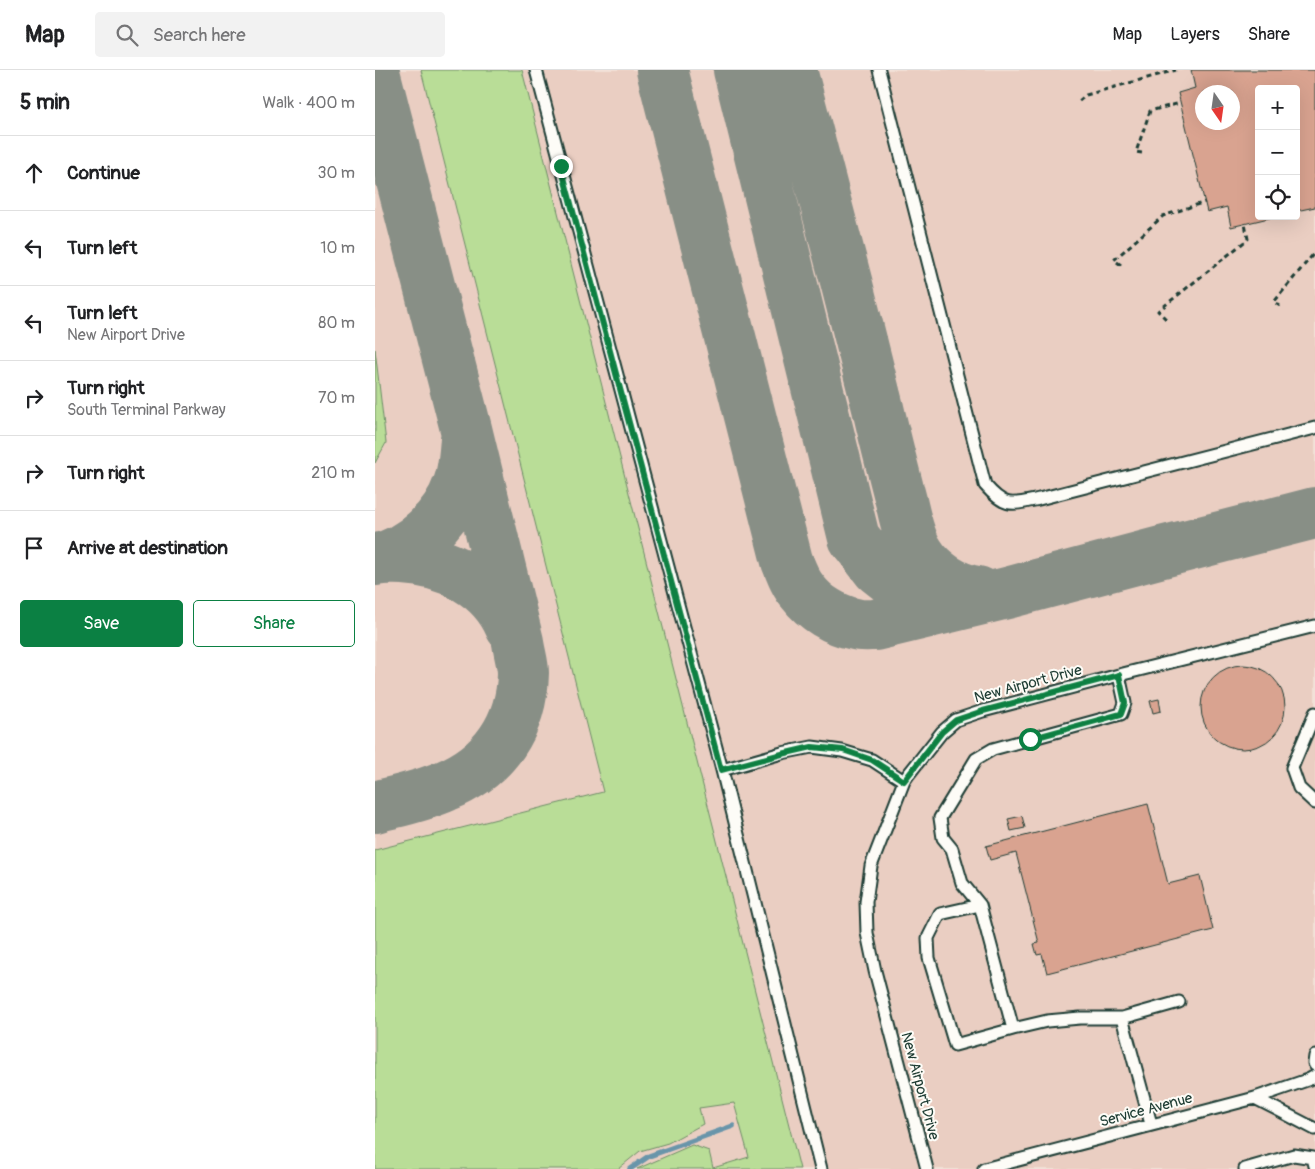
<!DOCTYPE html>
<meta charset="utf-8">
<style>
:root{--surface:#fff;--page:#f2f2f2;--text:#202124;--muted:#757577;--line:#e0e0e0;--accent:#0b8043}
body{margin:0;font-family:Pangolin,sans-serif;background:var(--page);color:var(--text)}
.controls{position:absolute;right:15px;top:15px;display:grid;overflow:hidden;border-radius:5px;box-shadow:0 5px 20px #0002}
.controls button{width:45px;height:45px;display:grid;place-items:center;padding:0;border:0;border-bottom:1px solid var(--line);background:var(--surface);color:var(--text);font:25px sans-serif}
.compass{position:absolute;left:820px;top:15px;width:45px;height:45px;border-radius:50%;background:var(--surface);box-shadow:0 5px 20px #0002;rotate:167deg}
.stop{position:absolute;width:15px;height:15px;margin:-11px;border:4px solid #0b8043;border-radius:50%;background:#fff}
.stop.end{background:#0b8043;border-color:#fff;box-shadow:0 1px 5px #0008}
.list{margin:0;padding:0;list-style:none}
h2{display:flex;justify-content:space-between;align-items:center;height:65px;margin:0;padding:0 20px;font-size:21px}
h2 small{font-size:16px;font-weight:400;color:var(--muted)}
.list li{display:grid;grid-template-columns:32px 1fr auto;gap:15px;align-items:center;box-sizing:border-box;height:75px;padding:0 20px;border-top:1px solid var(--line)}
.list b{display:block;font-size:19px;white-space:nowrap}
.list p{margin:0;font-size:16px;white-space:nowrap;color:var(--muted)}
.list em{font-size:16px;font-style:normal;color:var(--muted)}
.actions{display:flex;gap:10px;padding:15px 20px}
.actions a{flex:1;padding:11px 0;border:1px solid var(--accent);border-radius:5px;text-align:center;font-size:18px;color:var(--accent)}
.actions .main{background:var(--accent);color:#fff}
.icon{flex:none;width:28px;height:28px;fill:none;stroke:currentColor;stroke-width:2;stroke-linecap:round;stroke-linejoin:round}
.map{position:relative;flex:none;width:940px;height:1099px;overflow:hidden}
header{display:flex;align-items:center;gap:30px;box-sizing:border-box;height:70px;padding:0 25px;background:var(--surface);border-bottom:1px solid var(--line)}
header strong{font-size:24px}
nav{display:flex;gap:28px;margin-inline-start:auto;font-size:18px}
.search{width:350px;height:45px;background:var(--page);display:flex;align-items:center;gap:12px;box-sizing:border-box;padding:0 18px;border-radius:5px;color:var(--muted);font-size:19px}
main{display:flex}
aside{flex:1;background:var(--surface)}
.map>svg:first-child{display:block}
</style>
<header>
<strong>Map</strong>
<div class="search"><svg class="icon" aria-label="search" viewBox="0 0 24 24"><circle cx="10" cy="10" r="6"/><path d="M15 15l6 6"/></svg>Search here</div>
<nav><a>Map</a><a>Layers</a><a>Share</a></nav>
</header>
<main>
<aside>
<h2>5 min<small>Walk · 400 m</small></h2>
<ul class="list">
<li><svg class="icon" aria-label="ahead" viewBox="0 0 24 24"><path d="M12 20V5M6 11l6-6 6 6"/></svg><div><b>Continue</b></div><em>30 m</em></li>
<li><svg class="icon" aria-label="left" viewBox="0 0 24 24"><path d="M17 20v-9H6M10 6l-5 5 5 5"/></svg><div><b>Turn left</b></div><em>10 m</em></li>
<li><svg class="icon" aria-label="left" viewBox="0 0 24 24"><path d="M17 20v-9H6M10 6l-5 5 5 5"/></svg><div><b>Turn left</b><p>New Airport Drive</p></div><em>80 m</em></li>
<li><svg class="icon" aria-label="right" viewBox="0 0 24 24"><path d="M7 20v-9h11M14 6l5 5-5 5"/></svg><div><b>Turn right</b><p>South Terminal Parkway</p></div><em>70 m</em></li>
<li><svg class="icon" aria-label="right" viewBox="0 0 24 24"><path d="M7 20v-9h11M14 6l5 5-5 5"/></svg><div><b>Turn right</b></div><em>210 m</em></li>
<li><svg class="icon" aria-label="arrive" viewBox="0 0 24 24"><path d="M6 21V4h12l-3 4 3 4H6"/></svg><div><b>Arrive at destination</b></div></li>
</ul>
<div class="actions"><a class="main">Save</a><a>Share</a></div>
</aside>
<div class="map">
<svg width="940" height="1099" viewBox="0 0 940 1099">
<rect width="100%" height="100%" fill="#f2e1d8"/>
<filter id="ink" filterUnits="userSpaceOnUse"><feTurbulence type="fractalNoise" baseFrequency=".02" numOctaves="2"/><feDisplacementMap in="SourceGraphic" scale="10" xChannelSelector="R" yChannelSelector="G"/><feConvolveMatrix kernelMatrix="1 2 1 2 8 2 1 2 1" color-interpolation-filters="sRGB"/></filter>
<g filter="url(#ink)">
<!-- built -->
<path fill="#eacec2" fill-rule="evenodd" d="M0 0H940V1099H0ZM884 19H921V146H884ZM828 22H858V52H828Z"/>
<!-- green -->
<path fill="#b9dd97" stroke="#6c8d66" d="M46 0H147L425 1099H262L317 1075 334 1081 338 1098 374 1087 359 1033 324 1038 328 1054 293 1073 265 1081 243 1099H0V780L228 722Z
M0 279 11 373 0 393Z"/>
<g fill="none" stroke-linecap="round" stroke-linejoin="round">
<!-- stream -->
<path stroke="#6995aa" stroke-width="5.5" d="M255 1099 274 1086 358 1056"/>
<!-- taxiway -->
<path stroke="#888f86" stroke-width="52" d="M287 0 412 491C416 501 420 513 428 522 440 538 460 550 480 554 487 556 494 555 500 555L632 523 783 483 940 443
M364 0 479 468 503 499 522 514 579 536
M416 0C446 113 475 225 503 338 510 369 518 400 526 431 530 448 534 469 544 484 556 504 581 519 603 522
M0 6 91 359 143 572C144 582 148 593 148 603 147 656 119 696 70 716 48 726 23 731 0 737
M0 490C9 488 18 489 27 489 73 491 118 514 136 557
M0 490C37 481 72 450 84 414 89 399 90 384 91 368"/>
</g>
<!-- building -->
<path fill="#d9a390" stroke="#1f3d34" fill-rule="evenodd" d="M816 0H940V137L921 141V19H884V146H902L856 157 852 137 832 142 803 23 820 18ZM828 22H858V52H828Z
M826 637a42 42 0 1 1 84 0a42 42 0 1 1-84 0Z
M784 629 786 641 778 643 775 631Z
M773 734 793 814 825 806 838 860 672 903 667 884 662 885 659 874 664 873 641 783 615 790 611 776Z
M647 746 650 758 636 761 633 749Z"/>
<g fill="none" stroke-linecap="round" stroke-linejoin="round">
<defs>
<path id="service" d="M161 0 347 700 446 1099
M504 0 610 415C630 438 636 435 664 429L940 358
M744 605 750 633 746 644 618 679 601 689 565 748 568 768 577 779 587 813 605 835 565 844 553 868 554 888 580 975 638 959 672 951 705 948H747L804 932
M940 643 917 698 924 718 940 733
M347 700 407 683 437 677 467 681 497 690 529 711
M605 835 638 959
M747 948 776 1054
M940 986 939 993 940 995
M880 1028 940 1059
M552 1099 500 901 492 863 491 832 496 796 529 711 533 705 567 662 581 650 608 641 744 605 940 556
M609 1099 880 1028 935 1009 940 1006
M870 1099 919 1085 938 1088 940 1096"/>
</defs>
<!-- service casing -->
<use href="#service" stroke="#1f3d34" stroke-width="15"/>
<!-- path -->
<path stroke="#1f3d34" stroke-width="3" stroke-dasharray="5 4" stroke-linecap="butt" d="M704 31 711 25 801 0
M767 83 761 82 775 41 805 33
M746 195 739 190 788 146 830 132
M905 236 899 232 940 182
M791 249 783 241 873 169 870 154"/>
<!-- service -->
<use href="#service" stroke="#fdfcf7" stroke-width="11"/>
</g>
</g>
<g fill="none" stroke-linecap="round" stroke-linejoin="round" filter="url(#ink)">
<!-- route -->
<path stroke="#0b8043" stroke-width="6" d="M186 96 346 700 407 684 437 677 468 680 497 690 529 711 567 662 581 650 608 641 744 605 750 633 746 644 655 669"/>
</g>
<g text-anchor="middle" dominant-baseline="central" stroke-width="4" stroke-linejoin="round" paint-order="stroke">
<!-- street labels -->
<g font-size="15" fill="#1f3d34" stroke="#fdfcf7">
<text transform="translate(653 614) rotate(-15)">New Airport Drive</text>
<text transform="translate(545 1016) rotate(75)">New Airport Drive</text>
<text transform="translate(771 1040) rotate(-15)">Service Avenue</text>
</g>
</g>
</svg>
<div class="controls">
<button>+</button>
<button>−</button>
<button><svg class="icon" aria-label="locate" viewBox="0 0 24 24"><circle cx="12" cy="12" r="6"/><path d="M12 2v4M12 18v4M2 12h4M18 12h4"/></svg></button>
</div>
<svg class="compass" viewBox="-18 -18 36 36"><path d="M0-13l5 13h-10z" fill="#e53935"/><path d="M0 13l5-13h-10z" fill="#757577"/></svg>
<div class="stop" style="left:655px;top:669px"></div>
<div class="stop end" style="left:186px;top:96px"></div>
</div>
</main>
